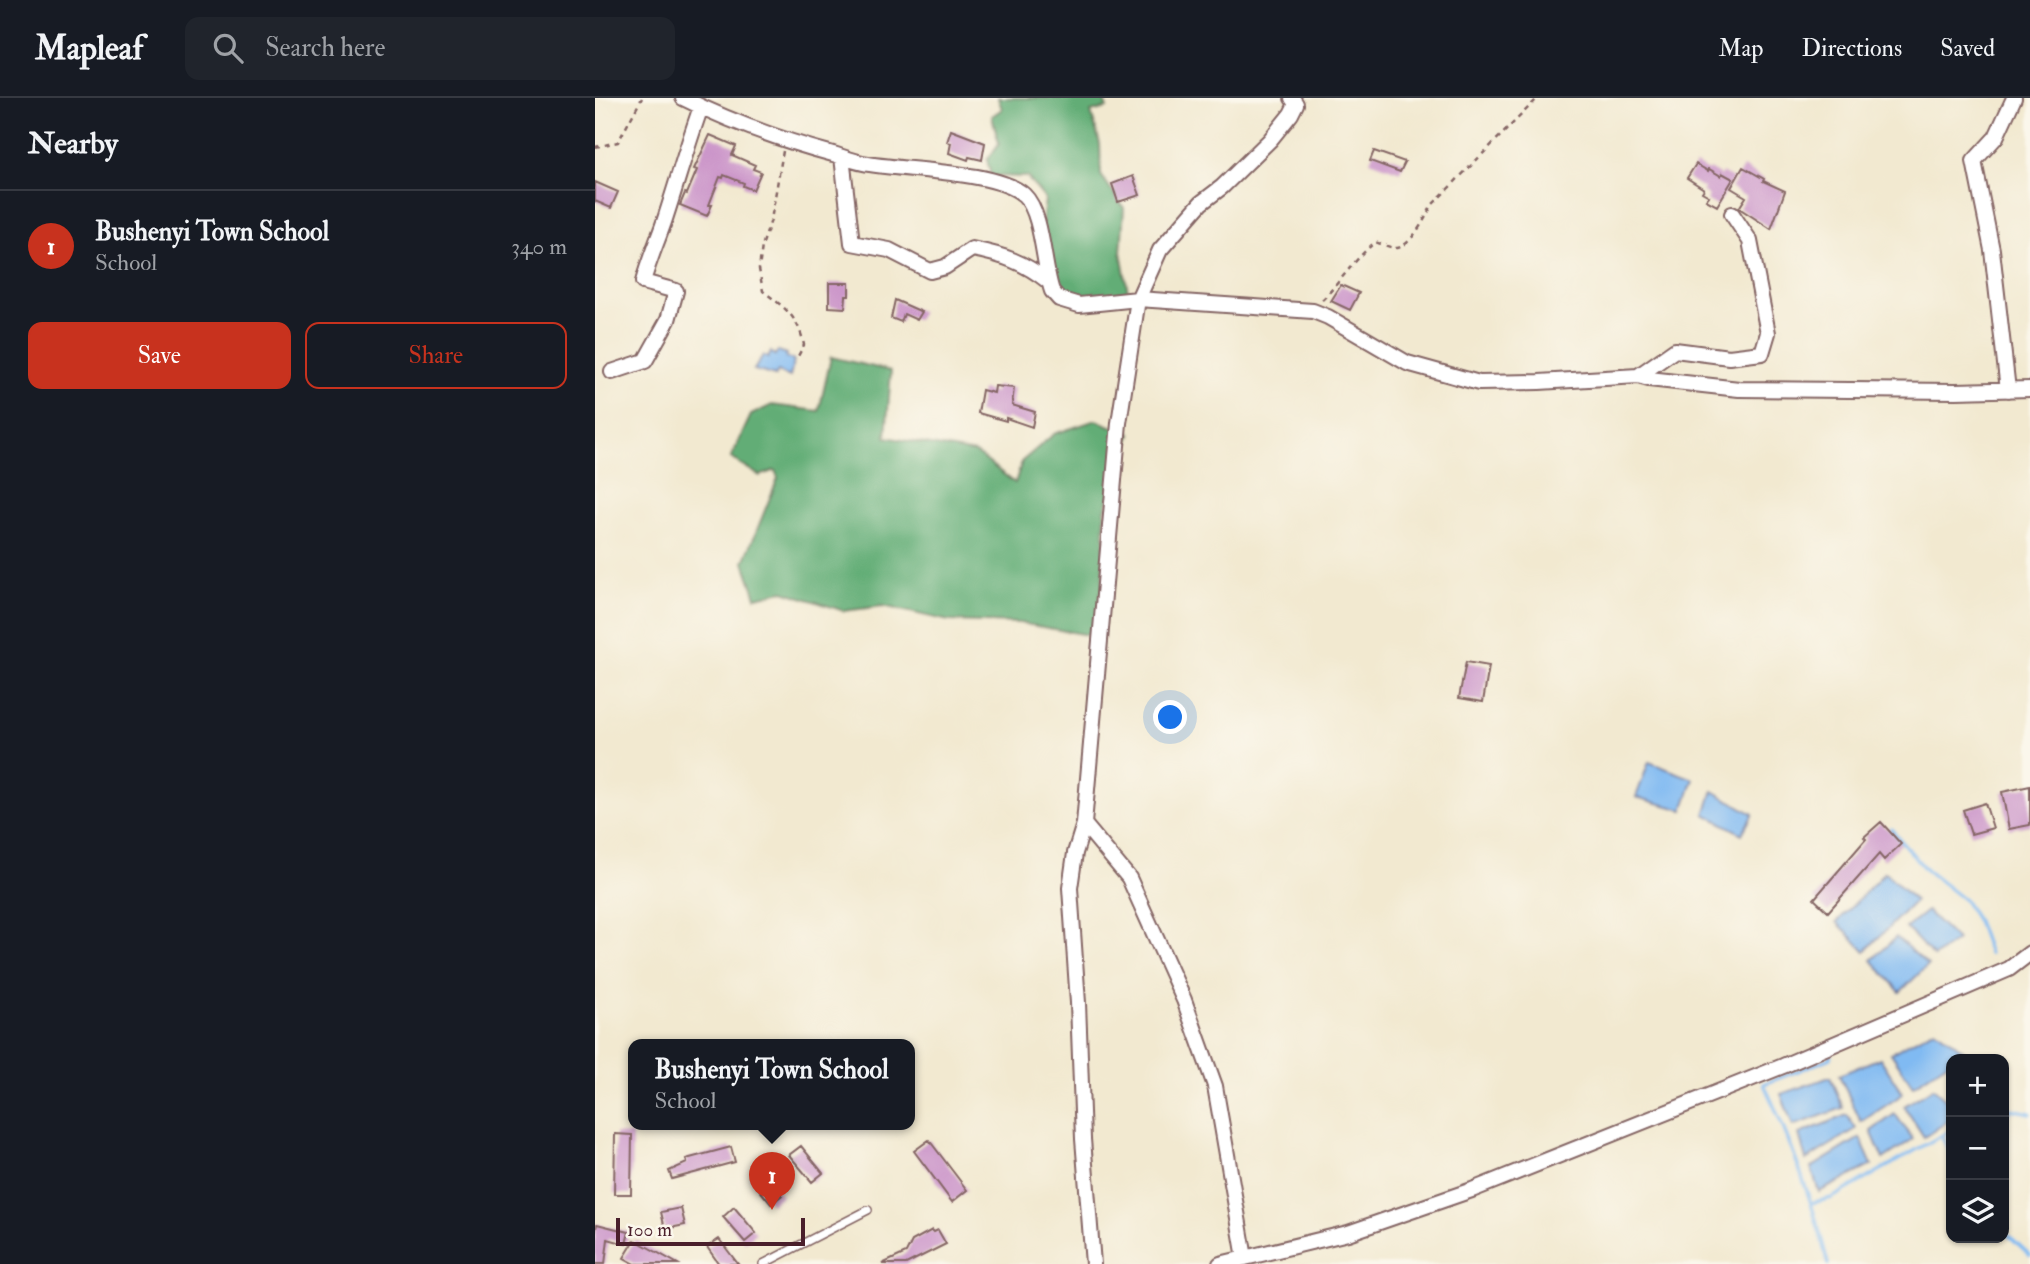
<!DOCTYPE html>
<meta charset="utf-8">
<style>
:root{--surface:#171b24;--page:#20242c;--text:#f1f3f6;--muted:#9ea1a6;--line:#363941;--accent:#c8321e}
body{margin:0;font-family:"IM FELL Double Pica",serif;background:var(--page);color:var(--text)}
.controls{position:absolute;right:21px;bottom:21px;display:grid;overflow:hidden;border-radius:14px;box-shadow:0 2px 5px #0004}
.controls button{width:63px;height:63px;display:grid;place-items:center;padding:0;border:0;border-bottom:2px solid var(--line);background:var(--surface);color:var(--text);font:35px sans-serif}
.scale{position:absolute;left:21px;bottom:18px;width:189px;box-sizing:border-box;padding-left:7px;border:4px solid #4a1f2b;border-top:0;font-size:19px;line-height:24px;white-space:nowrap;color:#4a1f2b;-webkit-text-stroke:5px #fbf7ec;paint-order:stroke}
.you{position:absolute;left:576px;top:620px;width:24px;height:24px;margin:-18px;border:5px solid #fff;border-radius:50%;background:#1a73e8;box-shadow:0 0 0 10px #1a73e833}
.badge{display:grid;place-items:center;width:46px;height:46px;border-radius:50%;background:var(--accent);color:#fff;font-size:23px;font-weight:700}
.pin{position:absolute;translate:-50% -58px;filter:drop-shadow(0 2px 4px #0008)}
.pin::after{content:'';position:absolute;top:37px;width:24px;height:21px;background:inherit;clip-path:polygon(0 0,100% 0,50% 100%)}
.popup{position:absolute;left:33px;top:941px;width:287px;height:91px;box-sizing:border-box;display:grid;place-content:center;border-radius:14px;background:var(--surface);filter:drop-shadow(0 2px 5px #0005);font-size:23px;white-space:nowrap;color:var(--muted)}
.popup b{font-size:26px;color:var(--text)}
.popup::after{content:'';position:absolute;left:50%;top:100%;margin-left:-14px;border:14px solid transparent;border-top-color:var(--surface)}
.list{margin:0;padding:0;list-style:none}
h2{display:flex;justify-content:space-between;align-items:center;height:91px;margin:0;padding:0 28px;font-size:30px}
h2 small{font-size:23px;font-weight:400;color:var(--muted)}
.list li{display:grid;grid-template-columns:46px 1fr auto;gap:21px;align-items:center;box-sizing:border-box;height:112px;padding:0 28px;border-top:2px solid var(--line)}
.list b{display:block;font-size:26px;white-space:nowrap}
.list p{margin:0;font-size:23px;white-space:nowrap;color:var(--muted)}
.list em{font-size:23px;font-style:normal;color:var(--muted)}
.actions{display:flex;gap:14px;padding:21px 28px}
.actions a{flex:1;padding:16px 0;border:2px solid var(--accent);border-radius:14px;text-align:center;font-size:24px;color:var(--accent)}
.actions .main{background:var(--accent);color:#fff}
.icon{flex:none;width:38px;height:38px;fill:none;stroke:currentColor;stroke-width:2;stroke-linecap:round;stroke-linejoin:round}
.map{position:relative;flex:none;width:1435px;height:1166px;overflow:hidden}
header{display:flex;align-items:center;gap:42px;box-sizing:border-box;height:98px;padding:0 35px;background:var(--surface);border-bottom:2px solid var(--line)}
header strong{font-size:33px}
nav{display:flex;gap:38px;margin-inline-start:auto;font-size:24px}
.search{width:490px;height:63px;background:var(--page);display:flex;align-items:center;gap:18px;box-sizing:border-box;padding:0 24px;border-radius:14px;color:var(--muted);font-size:26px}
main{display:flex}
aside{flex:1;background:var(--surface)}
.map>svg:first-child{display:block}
</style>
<header>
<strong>Mapleaf</strong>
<div class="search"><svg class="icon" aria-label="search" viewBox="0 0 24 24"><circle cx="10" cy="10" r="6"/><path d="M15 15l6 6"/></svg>Search here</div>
<nav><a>Map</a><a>Directions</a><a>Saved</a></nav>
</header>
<main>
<aside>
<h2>Nearby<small></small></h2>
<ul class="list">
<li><span class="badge">1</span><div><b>Bushenyi Town School</b><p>School</p></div><em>340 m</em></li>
</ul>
<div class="actions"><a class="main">Save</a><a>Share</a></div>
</aside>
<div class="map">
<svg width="1435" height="1166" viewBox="0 0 1435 1166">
<rect width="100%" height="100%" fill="#fbf7ec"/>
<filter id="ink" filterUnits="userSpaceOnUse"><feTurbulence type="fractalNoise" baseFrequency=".0143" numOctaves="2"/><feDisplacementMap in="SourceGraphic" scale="14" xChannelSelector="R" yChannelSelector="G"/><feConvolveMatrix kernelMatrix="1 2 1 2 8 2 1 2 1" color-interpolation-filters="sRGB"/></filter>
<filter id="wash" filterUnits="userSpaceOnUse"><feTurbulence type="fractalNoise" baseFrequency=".00686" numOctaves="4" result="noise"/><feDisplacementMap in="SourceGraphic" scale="28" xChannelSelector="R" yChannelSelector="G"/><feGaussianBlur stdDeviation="1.57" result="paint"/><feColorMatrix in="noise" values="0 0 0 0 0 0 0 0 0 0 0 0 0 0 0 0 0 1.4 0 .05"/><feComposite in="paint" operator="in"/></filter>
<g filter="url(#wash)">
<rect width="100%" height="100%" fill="#f2e9d0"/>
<!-- forest -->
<path fill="#62ad76" stroke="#566650" stroke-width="2" d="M403 0H508L512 10 496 14 505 46 506 77 529 110 526 154 534 199 484 201 458 188 446 133 450 101 432 79 396 78 392 62 404 46 397 18 407 11Z
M236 259 296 273 291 339 381 355 420 385 427 363 459 336 501 322 536 336 510 412 506 530 493 537 424 525 354 523 288 508 249 513 188 493 161 499 149 464 183 380 180 372 165 378 136 360 156 317 177 307 224 313Z"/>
<!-- water -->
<path fill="#80baf2" stroke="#656c8e" stroke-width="2" d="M183 253 192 256 191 259 199 263 195 279 183 274 180 278 159 272 168 257 173 260 176 254 180 257Z
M1054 664 1099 681 1088 712 1041 699Z
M1118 693 1158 716 1147 736 1110 716Z
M1290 774 1320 803 1270 853 1242 824Z
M1332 813 1362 842 1339 859 1311 830Z
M1301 839 1333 867 1305 894 1277 862Z
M1340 931 1369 953 1318 988 1296 955Z
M1285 960 1308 996 1266 1024 1244 977Z
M1235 979 1248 1010 1198 1028 1186 996Z
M1338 990 1356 1006V1021L1329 1039 1309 1008Z
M1300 1016 1318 1041 1288 1061 1276 1033Z
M1252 1017 1261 1031 1211 1062 1204 1036Z
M1265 1040 1277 1067 1224 1094 1216 1070Z"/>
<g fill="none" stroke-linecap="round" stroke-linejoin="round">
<!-- stream -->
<path stroke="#80baf2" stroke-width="3.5" d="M1296 731 1331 772 1369 802 1382 823 1394 856
M1409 1021 1416 1011 1435 1015
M1346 1038 1356 1056
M1216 1105 1237 1100 1356 1032
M1409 1133 1435 1157
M1233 1166C1218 1104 1196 1044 1169 986L1236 960 1235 954"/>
</g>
<g id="blocks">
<!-- building -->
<path fill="#cb94c9" d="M356 32 390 45 387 62 374 59 373 62 354 55 356 45 352 44Z
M115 37 141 48 137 57 160 67 158 71 166 74 158 92 148 88 149 85 129 77 128 80 125 79 114 107H117L112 118 85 107 90 95 92 96 102 72 99 71Z
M779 53 810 64 805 74 775 63Z
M1101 66 1113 73 1114 71 1126 78 1127 75 1138 81 1122 108 1111 102 1114 98 1107 94 1109 91 1092 80Z
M1148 69 1169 81 1168 83 1190 93 1176 131 1144 110 1151 99 1136 90Z
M538 78 545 97 523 104 517 86Z
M0 84 23 94 16 110 0 103Z
M234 185H254V198H251L250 210 234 209Z
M746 187 764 195 755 212 736 203Z
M300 202 327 214 322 222 309 216 306 224 296 220Z
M400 288 419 290 417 307 440 314 437 329 411 320V323L383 315 387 292 399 295Z
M871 564 894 568 888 604 864 600Z
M1435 688V727L1414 731 1407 694Z
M1390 705 1398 730 1376 736 1368 712Z
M1286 724 1306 746 1289 762 1284 756 1233 814 1219 801 1271 741 1269 739Z
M20 1036 37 1037 36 1096H19Z
M334 1042 372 1092 357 1104 319 1053Z
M206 1048 228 1075 217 1084 194 1057Z
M136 1049 140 1064 77 1081 74 1073 92 1065 91 1061Z
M164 1070 187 1097 176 1106 154 1079Z
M139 1109 161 1135 150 1144 128 1119Z
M86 1110 90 1127 70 1131 66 1114Z
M2 1126 34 1134 31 1146 13 1141 10 1166H0V1135Z
M337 1132 339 1134 343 1132 351 1146 311 1166H287L311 1155 317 1143Z
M124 1141 143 1166H124L112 1149Z
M40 1142 83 1166H40L29 1160Z"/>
</g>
</g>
<g filter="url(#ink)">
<use href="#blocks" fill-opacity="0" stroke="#856665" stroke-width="2"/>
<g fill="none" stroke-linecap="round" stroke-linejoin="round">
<defs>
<path id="lane" d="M168 1166 273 1112"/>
<path id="street" d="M88 0C136 24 186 42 238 56 248 59 258 63 268 65 306 73 402 72 429 97 448 115 448 168 457 193L464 201 484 207 543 201 718 213 733 219 812 265 884 285 944 284 1043 278 1054 281 1144 291 1361 293 1435 291
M247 59 257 145 294 152 335 173 350 169 377 151C408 157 429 164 454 184
M17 274 50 263 73 222 81 193 48 184C54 161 64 140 71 118 83 81 93 45 106 9
M1043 278 1080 252 1134 259 1167 255 1173 235 1155 143 1137 116
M1413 292 1397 152 1379 63 1401 39 1419 0
M489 726 534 780 589 902 620 988 650 1160
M498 1166 488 1041 483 905 475 790 480 755 489 726 524 325 543 201 565 152 606 105 627 89 675 42 696 16 701 6 697 0
M625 1166 753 1135 877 1092 1188 968 1414 871 1435 855"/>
</defs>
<!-- lane casing -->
<use href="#lane" stroke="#856665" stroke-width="10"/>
<!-- street casing -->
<use href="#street" stroke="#856665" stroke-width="18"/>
<!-- path -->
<path stroke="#856665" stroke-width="2.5" stroke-dasharray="5 5" stroke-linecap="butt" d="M0 49 23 44 47 0
M188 53 176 122 167 148 164 171 168 193C190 210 203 218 209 247L202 260
M727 202C747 182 758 163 780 144 787 146 795 150 802 150 816 148 831 119 837 107L943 0"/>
<!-- lane -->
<use href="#lane" stroke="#fff" stroke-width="7"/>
<!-- street -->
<use href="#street" stroke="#fff" stroke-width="14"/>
</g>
</g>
</svg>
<div class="controls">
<button>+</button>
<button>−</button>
<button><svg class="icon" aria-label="layers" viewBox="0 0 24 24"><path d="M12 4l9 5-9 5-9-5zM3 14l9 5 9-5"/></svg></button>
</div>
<div class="scale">100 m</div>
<div class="you"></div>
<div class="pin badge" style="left:177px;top:1112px">1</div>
<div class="popup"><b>Bushenyi Town School</b>School</div>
</div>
</main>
